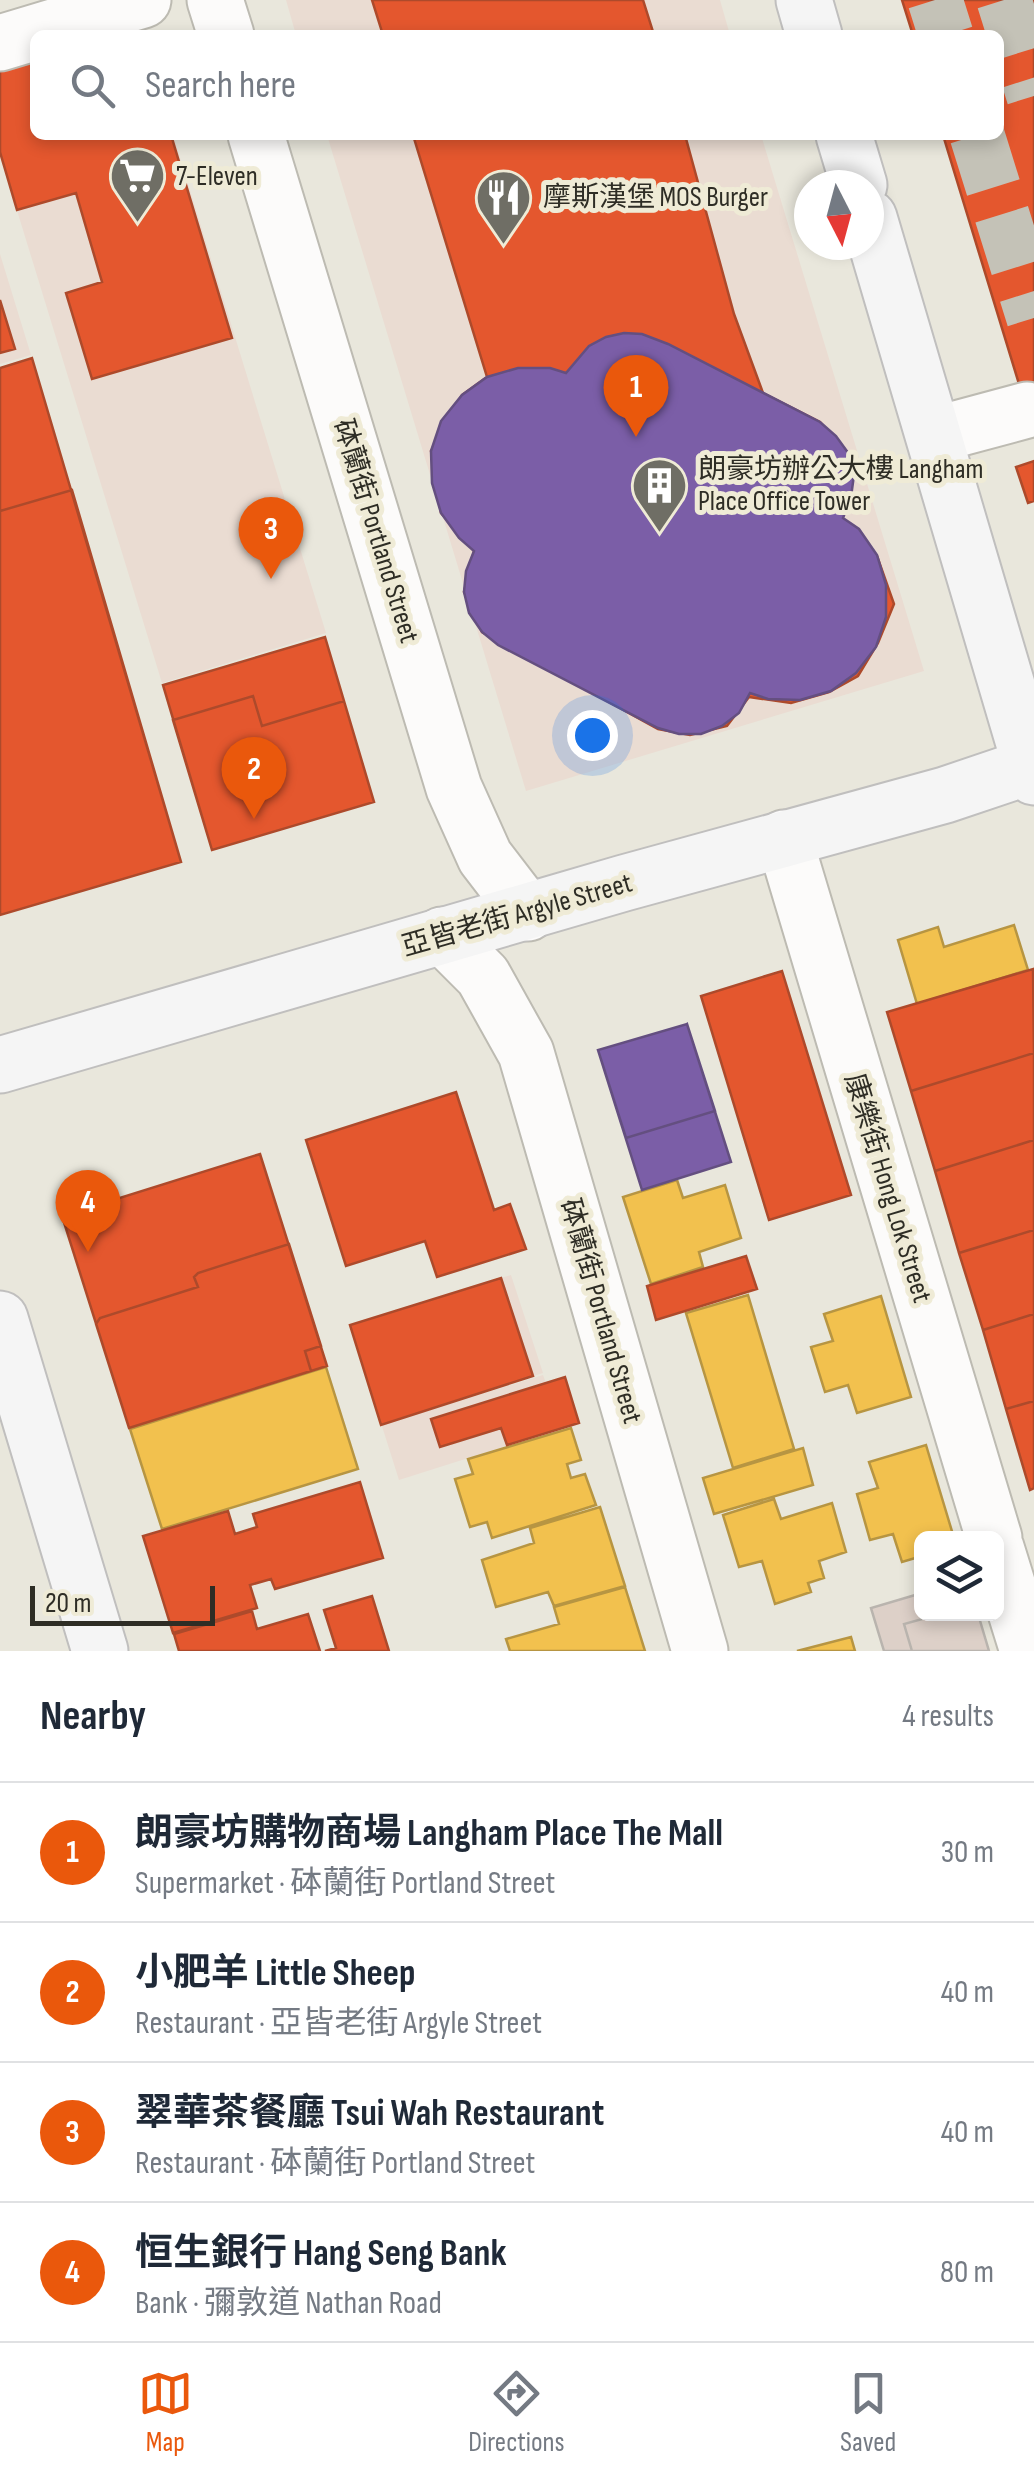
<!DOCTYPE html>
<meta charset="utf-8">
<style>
:root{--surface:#fff;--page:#f6f6f7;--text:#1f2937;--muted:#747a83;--line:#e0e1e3;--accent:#ea580c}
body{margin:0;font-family:"Sofia Sans Condensed","Noto Sans TC",sans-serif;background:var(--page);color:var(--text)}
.controls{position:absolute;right:30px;bottom:30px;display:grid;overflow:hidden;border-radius:15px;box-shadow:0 5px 15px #0003}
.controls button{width:90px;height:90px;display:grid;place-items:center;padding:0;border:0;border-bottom:2px solid var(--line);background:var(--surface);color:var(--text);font:50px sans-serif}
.compass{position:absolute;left:794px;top:170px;width:90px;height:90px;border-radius:50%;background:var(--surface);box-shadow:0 5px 15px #0003;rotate:174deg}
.scale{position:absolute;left:30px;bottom:25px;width:185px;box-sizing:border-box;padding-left:10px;border:5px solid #2e2d25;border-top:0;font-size:28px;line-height:35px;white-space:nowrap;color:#2e2d25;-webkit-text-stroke:8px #efebd6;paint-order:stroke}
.you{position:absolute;left:592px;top:735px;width:35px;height:35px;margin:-25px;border:8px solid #fff;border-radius:50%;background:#1a73e8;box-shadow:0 0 0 15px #1a73e833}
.badge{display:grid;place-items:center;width:65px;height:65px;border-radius:50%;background:var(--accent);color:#fff;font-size:32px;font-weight:700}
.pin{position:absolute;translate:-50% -82px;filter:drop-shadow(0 2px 5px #0008)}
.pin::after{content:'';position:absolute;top:52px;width:35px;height:30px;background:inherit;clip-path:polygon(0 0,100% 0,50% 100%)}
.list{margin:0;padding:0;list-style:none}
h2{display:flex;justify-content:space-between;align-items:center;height:130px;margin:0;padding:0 40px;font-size:42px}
h2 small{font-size:32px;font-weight:400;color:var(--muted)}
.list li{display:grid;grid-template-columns:65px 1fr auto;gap:30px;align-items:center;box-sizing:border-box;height:140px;padding:0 40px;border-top:2px solid var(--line)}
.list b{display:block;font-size:38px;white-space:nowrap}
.list p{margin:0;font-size:32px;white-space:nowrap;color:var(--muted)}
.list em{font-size:32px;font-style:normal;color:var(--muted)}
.icon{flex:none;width:55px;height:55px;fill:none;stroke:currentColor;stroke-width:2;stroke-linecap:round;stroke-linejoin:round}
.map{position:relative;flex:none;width:1034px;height:1651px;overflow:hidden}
.search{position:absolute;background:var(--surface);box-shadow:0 5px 15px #0003;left:30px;right:30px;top:30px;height:110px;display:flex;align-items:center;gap:25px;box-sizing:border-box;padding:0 35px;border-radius:15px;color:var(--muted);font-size:38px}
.sheet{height:690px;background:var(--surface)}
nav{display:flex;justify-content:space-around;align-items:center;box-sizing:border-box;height:140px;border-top:2px solid var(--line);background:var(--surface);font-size:28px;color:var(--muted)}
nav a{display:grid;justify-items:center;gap:5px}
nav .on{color:var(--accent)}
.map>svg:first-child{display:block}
</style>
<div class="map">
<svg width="1034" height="1651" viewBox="0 0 1034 1651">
<rect width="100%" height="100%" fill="#e9e7dc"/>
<!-- commercial -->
<path fill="#eadcd2" d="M286 0H720L730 35H296Z
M0 66 35 135H173L326 633 162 683 0 155Z
M327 135H761L924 671 526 791Z
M0 254 31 355 0 364Z
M511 1275 543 1373 395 1421 543 1375 546 1383 565 1377 579 1423 399 1480 350 1325Z"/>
<!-- homes -->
<path fill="#f2c14e" stroke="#b79542" stroke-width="2.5" d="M925 0H1034V140L1006 128 999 120V35H935Z
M1014 925 1028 970 917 1004 898 940 938 927 944 947Z
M677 1180 683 1198 725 1185 741 1238 699 1252 703 1267 651 1284 623 1197Z
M748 1295 794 1449 733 1468 686 1313Z
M881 1296 911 1397 857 1413 848 1385 825 1392 811 1347 833 1341 824 1314Z
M326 1367 358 1469 162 1529 130 1429Z
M571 1428 581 1460 567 1464 571 1478 585 1474 596 1505 492 1538 487 1522 470 1527 455 1479 473 1474 468 1459Z
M926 1445 954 1538H922V1556L902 1562 893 1534 870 1540 857 1494 878 1488 869 1462Z
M803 1448 813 1485 714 1514 703 1478Z
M774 1499 781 1519 832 1503 846 1552 819 1561 824 1578 808 1583 811 1592 775 1604 762 1561 739 1567 723 1515Z
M600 1507 625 1586 554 1606 548 1592 496 1607 482 1560 534 1543 530 1528Z
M625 1587 645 1651H510L506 1639 559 1624 554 1607Z
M851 1637 855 1651H797Z"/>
<!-- shops -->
<path fill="#e4572e" stroke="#ad4a2b" stroke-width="2.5" d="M372 0H643L654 35H383Z
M902 0H1034V433L943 135H999V35H913Z
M35 59V135H171L232 338 92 379 66 293 102 282 76 193 17 210 0 152V69Z
M413 135H685L734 314 763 393 820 422 849 454 851 497 841 521 877 556 894 604 878 643 858 676 829 692 791 703 749 697 727 726 690 735 658 729 482 632 464 592 474 551 441 513 431 451 462 395 487 377Z
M0 300 15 349 0 353Z
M32 358 181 862 0 915V368Z
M1034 461V501L1028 503 1016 467Z
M72 490 181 862 0 915V511Z
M325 637 374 802 212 850 163 685Z
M253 696 262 726 344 701 374 802 212 850 173 720Z
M1033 969 1034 1053 911 1091 887 1012Z
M782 971 851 1195 769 1220 701 996Z
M1034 1053V1140L935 1171 911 1091Z
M456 1092 494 1210 510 1204 526 1249 437 1277 425 1241 346 1266 306 1140Z
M1034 1140V1230L959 1253 935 1171Z
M260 1154 327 1366 129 1428 62 1216Z
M1034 1230V1314L983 1330 959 1253Z
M289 1244 321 1346 305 1351 311 1371 129 1428 96 1324 100 1318 198 1287 194 1277 198 1273Z
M746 1256 757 1289 656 1320 647 1286Z
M501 1278 533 1376 381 1425 350 1325Z
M1034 1314V1401L1006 1409 983 1330Z
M565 1377 579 1423 507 1445 501 1428 440 1447 431 1419Z
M1034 1401V1488L1030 1490 1006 1409Z
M360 1482 383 1558 275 1589 271 1579 250 1585 257 1608 173 1633 143 1536 228 1511 235 1534 257 1527 253 1514Z
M372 1596 389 1651H325L336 1648 324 1610Z
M252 1611 257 1629 308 1614 320 1651H179L174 1634Z"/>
<!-- offices -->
<path fill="#7b5ea7" stroke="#644f80" stroke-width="2.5" d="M624 333 642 334 668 344 820 422 836 436 849 454 854 475 851 497 843 518 859 529 877 555 886 585V617L876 647 856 673 831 691 800 700 768 699 750 693 739 713 722 726 701 734H679L658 728 498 645 482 632 469 613 464 592 466 571 474 551 459 538 441 513 432 483 431 451 441 421 462 395 487 377 518 368H550L566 373 589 346 606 337Z
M687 1024 715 1111 626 1138 598 1050Z
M687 1024 731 1162 642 1190 598 1050Z"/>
<!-- building -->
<path fill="#ddd0c8" stroke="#b9b4ae" stroke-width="2.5" d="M922 1593V1614H978L989 1651H884L871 1608Z
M940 1614H978L989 1651H912L904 1624Z"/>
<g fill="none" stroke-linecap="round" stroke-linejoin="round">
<!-- minor-tunnel -->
<path stroke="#c4c2b7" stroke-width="55" stroke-dasharray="55 28" stroke-linecap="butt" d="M935 0 946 35
M1004 0 1034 96
M977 135 1034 318"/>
<defs>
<path id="minor" d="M215 0 226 35
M0 43 143 0
M256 135 454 788 485 857 528 913
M934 435 1027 410
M784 838 994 1538
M442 935 483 976 526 1053 700 1651
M996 1548 1028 1651"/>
<path id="major" d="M804 0 814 35
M844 135 859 185
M869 218 1034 777
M0 1065 624 883 945 795 1034 765
M0 1319 100 1651"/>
</defs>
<!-- minor casing -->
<use href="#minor" stroke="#bdbbb2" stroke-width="59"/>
<!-- major casing -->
<use href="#major" stroke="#c0bfbe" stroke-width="59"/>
<!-- minor -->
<use href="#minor" stroke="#fcfbfa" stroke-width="55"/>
<!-- major -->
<use href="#major" stroke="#f5f5f5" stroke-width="55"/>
</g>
<!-- icons -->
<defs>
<symbol id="supermarket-pin" viewBox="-11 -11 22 30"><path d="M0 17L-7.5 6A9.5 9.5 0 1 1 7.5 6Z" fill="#6f6e65" stroke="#efebd6"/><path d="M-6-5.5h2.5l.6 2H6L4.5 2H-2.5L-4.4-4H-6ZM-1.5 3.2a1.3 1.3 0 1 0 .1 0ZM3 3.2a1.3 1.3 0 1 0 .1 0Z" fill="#fff"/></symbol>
<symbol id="restaurant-pin" viewBox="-11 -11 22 30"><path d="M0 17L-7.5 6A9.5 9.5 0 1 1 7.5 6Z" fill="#6f6e65" stroke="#efebd6"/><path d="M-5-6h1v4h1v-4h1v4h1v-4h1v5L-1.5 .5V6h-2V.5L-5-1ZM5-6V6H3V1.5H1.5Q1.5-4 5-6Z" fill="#fff"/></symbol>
<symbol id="building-pin" viewBox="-11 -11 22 30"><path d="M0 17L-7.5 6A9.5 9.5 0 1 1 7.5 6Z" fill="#6f6e65" stroke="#efebd6"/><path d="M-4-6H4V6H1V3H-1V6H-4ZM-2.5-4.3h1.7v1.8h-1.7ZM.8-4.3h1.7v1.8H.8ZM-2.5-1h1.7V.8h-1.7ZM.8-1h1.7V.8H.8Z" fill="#fff"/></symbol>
</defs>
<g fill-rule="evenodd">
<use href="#supermarket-pin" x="106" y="144" width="63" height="86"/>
<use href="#restaurant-pin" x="472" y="166" width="63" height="86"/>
<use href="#building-pin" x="628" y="454" width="63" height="86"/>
</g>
<g text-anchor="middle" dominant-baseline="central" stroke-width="10" stroke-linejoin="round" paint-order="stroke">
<!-- poi labels -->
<g font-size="28" fill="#2e2d25" stroke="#efebd6" text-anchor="start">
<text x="176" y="176">7-Eleven</text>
<text x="543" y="197">摩斯漢堡 MOS Burger</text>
<text x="698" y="469">朗豪坊辦公大樓 Langham<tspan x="698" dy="32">Place Office Tower</tspan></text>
</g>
<!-- street labels -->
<g font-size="28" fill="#2e2d25" stroke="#efebd6">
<text transform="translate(376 531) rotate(73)">砵蘭街 Portland Street</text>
<text transform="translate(517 915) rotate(-16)">亞皆老街 Argyle Street</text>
<text transform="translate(888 1188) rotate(73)">康樂街 Hong Lok Street</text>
<text transform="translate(601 1311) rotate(74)">砵蘭街 Portland Street</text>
</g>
</g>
</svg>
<div class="controls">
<button><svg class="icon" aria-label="layers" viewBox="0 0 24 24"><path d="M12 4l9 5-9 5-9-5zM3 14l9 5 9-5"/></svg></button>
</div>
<svg class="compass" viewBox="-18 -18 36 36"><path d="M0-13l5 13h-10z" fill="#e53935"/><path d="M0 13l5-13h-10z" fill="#747a83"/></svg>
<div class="scale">20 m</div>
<div class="you"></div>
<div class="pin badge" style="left:636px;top:437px">1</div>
<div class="pin badge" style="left:254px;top:819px">2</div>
<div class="pin badge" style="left:271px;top:579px">3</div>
<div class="pin badge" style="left:88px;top:1252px">4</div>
<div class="search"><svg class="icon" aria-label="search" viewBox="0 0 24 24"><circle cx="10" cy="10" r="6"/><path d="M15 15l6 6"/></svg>Search here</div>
</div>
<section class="sheet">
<h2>Nearby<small>4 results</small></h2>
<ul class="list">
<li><span class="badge">1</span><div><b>朗豪坊購物商場 Langham Place The Mall</b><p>Supermarket · 砵蘭街 Portland Street</p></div><em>30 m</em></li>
<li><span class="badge">2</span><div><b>小肥羊 Little Sheep</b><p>Restaurant · 亞皆老街 Argyle Street</p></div><em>40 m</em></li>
<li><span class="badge">3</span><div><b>翠華茶餐廳 Tsui Wah Restaurant</b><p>Restaurant · 砵蘭街 Portland Street</p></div><em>40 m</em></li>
<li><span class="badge">4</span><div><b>恒生銀行 Hang Seng Bank</b><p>Bank · 彌敦道 Nathan Road</p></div><em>80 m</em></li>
</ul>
</section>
<nav>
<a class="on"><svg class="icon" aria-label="map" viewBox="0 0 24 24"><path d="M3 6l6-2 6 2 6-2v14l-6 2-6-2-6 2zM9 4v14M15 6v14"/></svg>Map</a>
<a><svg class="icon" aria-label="directions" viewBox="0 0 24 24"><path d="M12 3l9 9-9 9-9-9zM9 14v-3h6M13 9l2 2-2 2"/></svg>Directions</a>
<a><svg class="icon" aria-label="saved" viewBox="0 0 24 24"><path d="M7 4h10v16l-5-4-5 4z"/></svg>Saved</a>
</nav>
